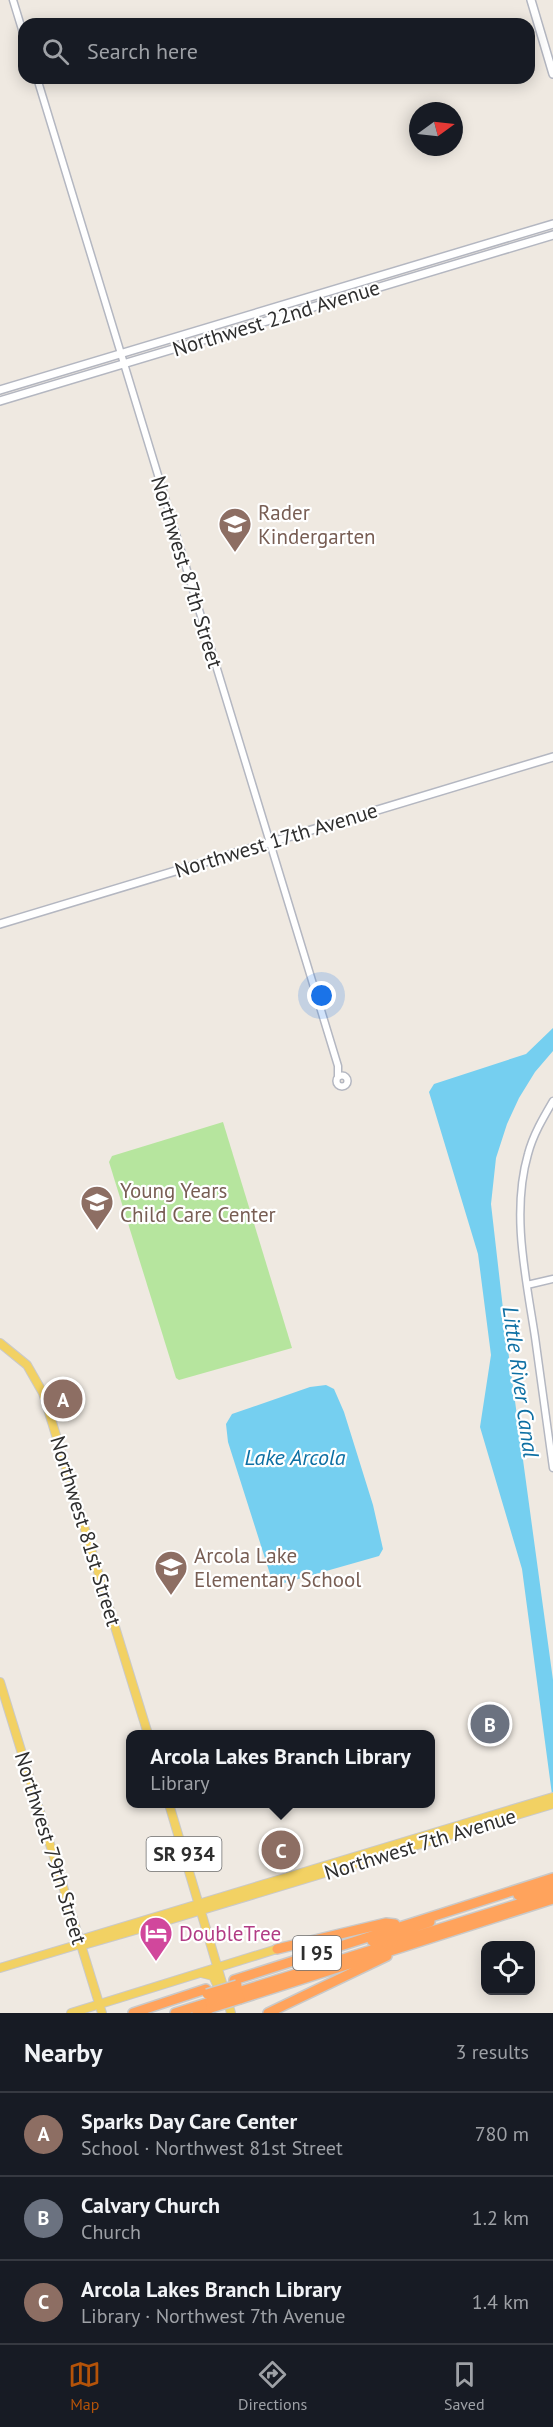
<!DOCTYPE html>
<meta charset="utf-8">
<style>
:root{--surface:#171b24;--page:#20242c;--text:#f1f3f6;--muted:#9ea1a6;--line:#363941;--accent:#b45309}
body{margin:0;font-family:"PT Sans",sans-serif;background:var(--page);color:var(--text)}
.controls{position:absolute;right:18px;bottom:18px;display:grid;overflow:hidden;border-radius:12px;box-shadow:0 3px 15px #0003}
.controls button{width:54px;height:54px;display:grid;place-items:center;padding:0;border:0;border-bottom:2px solid var(--line);background:var(--surface);color:var(--text);font:30px sans-serif}
.compass{position:absolute;left:409px;top:102px;width:54px;height:54px;border-radius:50%;background:var(--surface);box-shadow:0 3px 15px #0003;rotate:75deg}
.you{position:absolute;left:322px;top:996px;width:21px;height:21px;margin:-15px;border:4px solid #fff;border-radius:50%;background:#1a73e8;box-shadow:0 0 0 9px #1a73e833}
.badge{display:grid;place-items:center;width:39px;height:39px;border-radius:50%;background:var(--accent);color:#fff;font-size:20px;font-weight:700}
.pin{position:absolute;translate:-50% -50%;border:3px solid #fff;box-shadow:0 2px 6px #0006}
.popup{position:absolute;left:126px;top:1730px;width:309px;height:78px;box-sizing:border-box;display:grid;place-content:center;border-radius:12px;background:var(--surface);filter:drop-shadow(0 2px 4px #0005);font-size:20px;white-space:nowrap;color:var(--muted)}
.popup b{font-size:22px;color:var(--text)}
.popup::after{content:'';position:absolute;left:50%;top:100%;margin-left:-12px;border:12px solid transparent;border-top-color:var(--surface)}
.list{margin:0;padding:0;list-style:none}
h2{display:flex;justify-content:space-between;align-items:center;height:78px;margin:0;padding:0 24px;font-size:26px}
h2 small{font-size:20px;font-weight:400;color:var(--muted)}
.list li{display:grid;grid-template-columns:39px 1fr auto;gap:18px;align-items:center;box-sizing:border-box;height:84px;padding:0 24px;border-top:2px solid var(--line)}
.list b{display:block;font-size:22px;white-space:nowrap}
.list p{margin:0;font-size:20px;white-space:nowrap;color:var(--muted)}
.list em{font-size:20px;font-style:normal;color:var(--muted)}
.icon{flex:none;width:33px;height:33px;fill:none;stroke:currentColor;stroke-width:2;stroke-linecap:round;stroke-linejoin:round}
.map{position:relative;flex:none;width:553px;height:2013px;overflow:hidden}
.search{position:absolute;background:var(--surface);box-shadow:0 3px 15px #0003;left:18px;right:18px;top:18px;height:66px;display:flex;align-items:center;gap:15px;box-sizing:border-box;padding:0 21px;border-radius:18px;color:var(--muted);font-size:22px}
.sheet{height:330px;background:var(--surface)}
nav{display:flex;justify-content:space-around;align-items:center;box-sizing:border-box;height:84px;border-top:2px solid var(--line);background:var(--surface);font-size:16px;color:var(--muted)}
nav a{display:grid;justify-items:center;gap:3px}
nav .on{color:var(--accent)}
.map>svg:first-child{display:block}
</style>
<div class="map">
<svg width="553" height="2013" viewBox="0 0 553 2013">
<rect width="100%" height="100%" fill="#efe9e1"/>
<!-- green -->
<path fill="#b6e59e" d="M223 1122 292 1348 179 1380 176 1378 109 1162 112 1156Z"/>
<!-- water -->
<path fill="#75cff0" d="M553 1028V1051L535 1072 519 1098 507 1124 496 1158 491 1204 506 1335 553 1680V1802L522 1569 480 1427 491 1355 478 1254 429 1092 434 1084 526 1054Z
M326 1385 334 1389 344 1412 373 1505 383 1549 379 1556 277 1585 270 1574 228 1442 226 1424 232 1414 310 1387Z"/>
<g fill="none" stroke-linecap="round" stroke-linejoin="round">
<defs>
<path id="tertiary" d="M13 0 24 36
M37 78 338 1066V1077
M336.5 1081a5.5 5.5 0 1 1 11 0a5.5 5.5 0 1 1-11 0Z
M553 1101C543 1118 533 1135 528 1154 511 1213 526 1278 535 1337 541 1380 547 1424 553 1468
M527 1285 553 1279"/>
<path id="secondary" d="M531 0 553 74
M0 390 553 224
M0 401 553 235
M0 924 553 757"/>
<path id="primary" d="M0 1343 27 1365 43 1393 148 1734
M0 1682 102 2013
M169 1804 231 2013
M80 1944 86 1938 553 1797
M0 1968 80 1944H87L139 1929 553 1804
M201 1973 213 1976 219 1989
M71 2013 277 1949"/>
<path id="motorway" d="M518 1895 553 1885
M372 1941 430 1922
M277 1949 386 1923 395 1924
M234 1980 553 1878
M238 1992 553 1893
M240 1999 553 1899
M133 2013 206 1989
M175 2013 210 2002
M197 2013 211 2008
M268 2013 387 1956"/>
</defs>
<!-- tertiary casing -->
<use href="#tertiary" stroke="#b4b7c1" stroke-width="9"/>
<!-- secondary casing -->
<use href="#secondary" stroke="#b4b7c1" stroke-width="10"/>
<!-- primary casing -->
<use href="#primary" stroke="#c9c9c9" stroke-width="10"/>
<!-- motorway casing -->
<use href="#motorway" stroke="#c9c9c9" stroke-width="12"/>
<!-- tertiary -->
<use href="#tertiary" stroke="#fff" stroke-width="6"/>
<!-- secondary -->
<use href="#secondary" stroke="#fff" stroke-width="7"/>
<!-- primary -->
<use href="#primary" stroke="#f2d163" stroke-width="8"/>
<!-- motorway -->
<use href="#motorway" stroke="#ffa35c" stroke-width="9"/>
<defs>
<path id="motorway-bridge" d="M207 1994 237 1985
M210 2002 238 1992
M211 2008 240 1999"/>
</defs>
<!-- motorway-bridge casing -->
<use href="#motorway-bridge" stroke="#c9c9c9" stroke-width="12" stroke-linecap="butt"/>
<!-- motorway-bridge -->
<use href="#motorway-bridge" stroke="#ffa35c" stroke-width="9"/>
</g>
<!-- icons -->
<defs>
<symbol id="school-pin" viewBox="-11 -11 22 30"><path d="M0 17L-7.5 6A9.5 9.5 0 1 1 7.5 6Z" fill="#8d6e63" stroke="#fff"/><path d="M0-5L7-2L0 1L-7-2ZM-4 1L0 2.5L4 1V4Q0 6-4 4Z" fill="#fff"/></symbol>
<symbol id="hotel-pin" viewBox="-11 -11 22 30"><path d="M0 17L-7.5 6A9.5 9.5 0 1 1 7.5 6Z" fill="#d1479c" stroke="#fff"/><path d="M-6-4.5h1.5V1H6V5H4.5V3h-9V5H-6ZM-4 0a1.8 1.8 0 1 1 3.6 0ZM.5 0V-2.5h3Q6-2.5 6 0Z" fill="#fff"/></symbol>
</defs>
<g fill-rule="evenodd">
<use href="#school-pin" x="216" y="505" width="38" height="52"/>
<use href="#school-pin" x="78" y="1183" width="38" height="52"/>
<use href="#school-pin" x="152" y="1548" width="38" height="52"/>
<use href="#hotel-pin" x="137" y="1914" width="38" height="52"/>
</g>
<g text-anchor="middle" dominant-baseline="central" stroke-width="4.5" stroke-linejoin="round" paint-order="stroke">
<!-- shield labels -->
<g fill="#fff" stroke="#6d6d6d" stroke-width="1.5">
<rect x="146.5" y="1837" width="75" height="34" rx="4.5"/>
<rect x="293" y="1936" width="48" height="34" rx="4.5"/>
</g>
<g font-size="20" font-weight="bold" fill="#2e2e2e">
<text x="184" y="1854">SR 934</text>
<text x="317" y="1953">I 95</text>
</g>
<!-- street labels -->
<g font-size="21" fill="#2e2e2e" stroke="#fff">
<text transform="translate(276 318) rotate(-17)">Northwest 22nd Avenue</text>
<text transform="translate(187 572) rotate(73)">Northwest 87th Street</text>
<text transform="translate(276 840) rotate(-17)">Northwest 17th Avenue</text>
<text transform="translate(86 1531) rotate(73)">Northwest 81st Street</text>
<text transform="translate(420 1844) rotate(-17)">Northwest 7th Avenue</text>
<text transform="translate(51 1848) rotate(73)">Northwest 79th Street</text>
</g>
<!-- education labels -->
<g font-size="21" fill="#785e54" stroke="#fff" text-anchor="start">
<text x="258" y="512">Rader<tspan x="258" dy="24">Kindergarten</tspan></text>
<text x="120" y="1190">Young Years<tspan x="120" dy="24">Child Care Center</tspan></text>
<text x="194" y="1555">Arcola Lake<tspan x="194" dy="24">Elementary School</tspan></text>
</g>
<!-- hotel labels -->
<g font-size="21" fill="#b23c85" stroke="#fff" text-anchor="start">
<text x="179" y="1933">DoubleTree</text>
</g>
<!-- water labels -->
<g font-size="22" font-style="italic" fill="#0d6fa3" stroke="#fff">
<text transform="translate(521 1382) rotate(82)">Little River Canal</text>
<text x="295" y="1457">Lake Arcola</text>
</g>
</g>
</svg>
<div class="controls">
<button><svg class="icon" aria-label="locate" viewBox="0 0 24 24"><circle cx="12" cy="12" r="6"/><path d="M12 2v4M12 18v4M2 12h4M18 12h4"/></svg></button>
</div>
<svg class="compass" viewBox="-18 -18 36 36"><path d="M0-13l5 13h-10z" fill="#e53935"/><path d="M0 13l5-13h-10z" fill="#9ea1a6"/></svg>
<div class="you"></div>
<div class="pin badge" style="left:63px;top:1399px;background:#8d6e63">A</div>
<div class="pin badge" style="left:490px;top:1724px;background:#6b7280">B</div>
<div class="pin badge" style="left:281px;top:1850px;background:#8d6e63">C</div>
<div class="popup"><b>Arcola Lakes Branch Library</b>Library</div>
<div class="search"><svg class="icon" aria-label="search" viewBox="0 0 24 24"><circle cx="10" cy="10" r="6"/><path d="M15 15l6 6"/></svg>Search here</div>
</div>
<section class="sheet">
<h2>Nearby<small>3 results</small></h2>
<ul class="list">
<li><span class="badge" style="background:#8d6e63">A</span><div><b>Sparks Day Care Center</b><p>School · Northwest 81st Street</p></div><em>780 m</em></li>
<li><span class="badge" style="background:#6b7280">B</span><div><b>Calvary Church</b><p>Church</p></div><em>1.2 km</em></li>
<li><span class="badge" style="background:#8d6e63">C</span><div><b>Arcola Lakes Branch Library</b><p>Library · Northwest 7th Avenue</p></div><em>1.4 km</em></li>
</ul>
</section>
<nav>
<a class="on"><svg class="icon" aria-label="map" viewBox="0 0 24 24"><path d="M3 6l6-2 6 2 6-2v14l-6 2-6-2-6 2zM9 4v14M15 6v14"/></svg>Map</a>
<a><svg class="icon" aria-label="directions" viewBox="0 0 24 24"><path d="M12 3l9 9-9 9-9-9zM9 14v-3h6M13 9l2 2-2 2"/></svg>Directions</a>
<a><svg class="icon" aria-label="saved" viewBox="0 0 24 24"><path d="M7 4h10v16l-5-4-5 4z"/></svg>Saved</a>
</nav>
